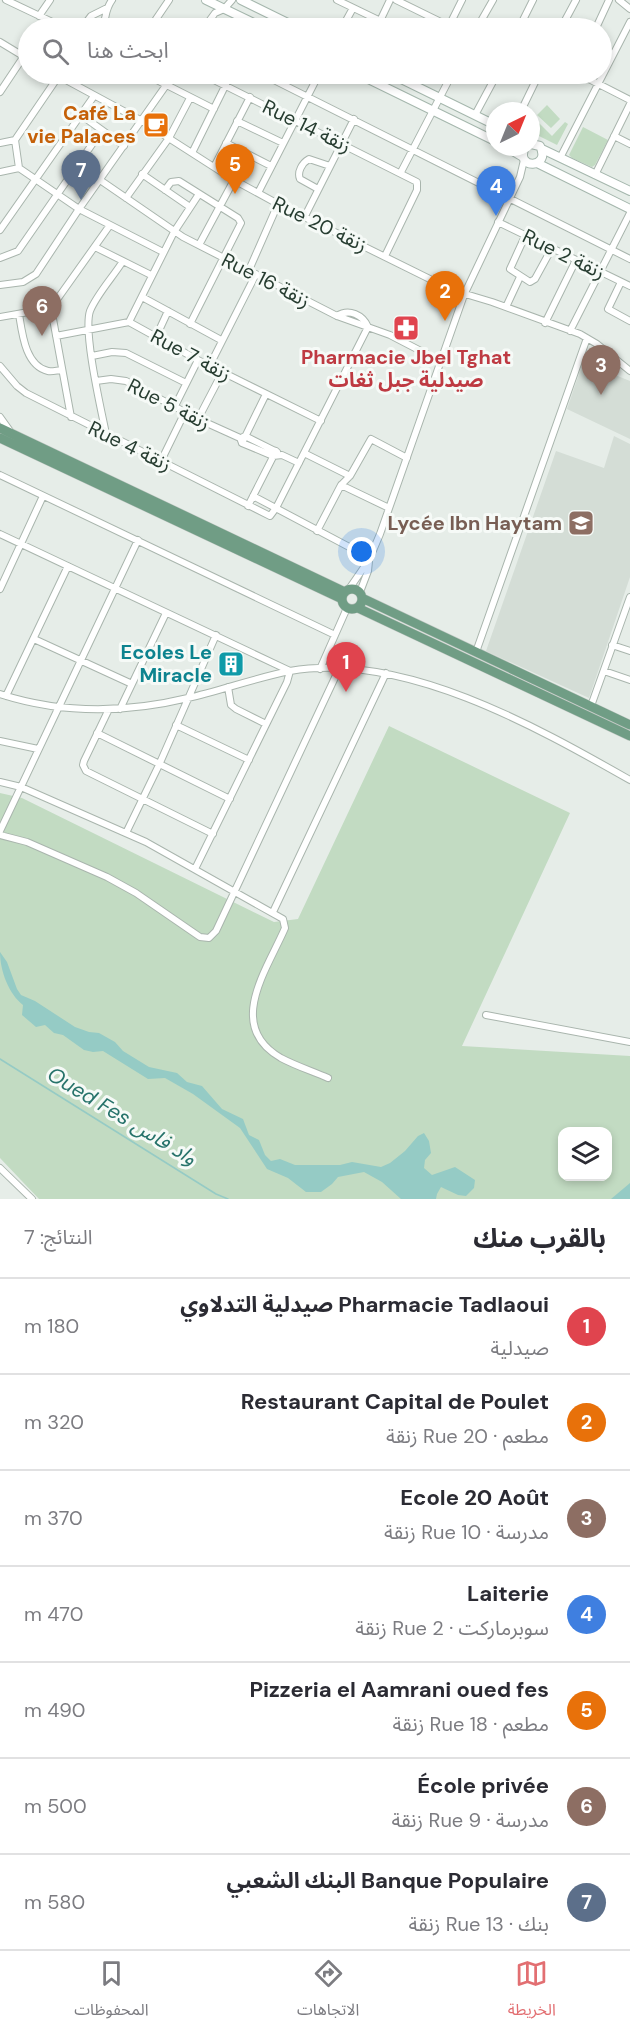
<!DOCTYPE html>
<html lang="ar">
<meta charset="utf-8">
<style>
:root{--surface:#fff;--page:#f7f7f7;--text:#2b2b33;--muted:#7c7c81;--line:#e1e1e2;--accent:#e26f72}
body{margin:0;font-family:"DM Sans","Noto Sans Arabic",sans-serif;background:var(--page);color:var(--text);direction:rtl}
.controls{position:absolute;right:18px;bottom:18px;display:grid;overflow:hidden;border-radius:12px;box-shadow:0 3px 9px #0003}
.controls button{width:54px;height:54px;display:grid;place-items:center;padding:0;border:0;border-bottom:2px solid var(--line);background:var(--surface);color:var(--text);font:30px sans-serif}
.compass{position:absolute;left:486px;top:102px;width:54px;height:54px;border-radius:50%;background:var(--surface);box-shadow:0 3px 9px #0003;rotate:43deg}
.you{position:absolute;left:362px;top:552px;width:21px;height:21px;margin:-15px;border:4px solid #fff;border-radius:50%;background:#1a73e8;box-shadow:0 0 0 9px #1a73e833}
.badge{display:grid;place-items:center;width:39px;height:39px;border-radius:50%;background:var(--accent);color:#fff;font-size:20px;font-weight:700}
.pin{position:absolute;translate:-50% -50px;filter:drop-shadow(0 2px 3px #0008)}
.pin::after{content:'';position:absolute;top:32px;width:21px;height:18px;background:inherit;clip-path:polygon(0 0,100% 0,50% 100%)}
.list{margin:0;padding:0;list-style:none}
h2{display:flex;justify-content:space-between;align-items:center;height:78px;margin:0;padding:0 24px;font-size:26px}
h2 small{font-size:20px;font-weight:400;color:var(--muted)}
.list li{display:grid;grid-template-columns:39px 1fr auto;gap:18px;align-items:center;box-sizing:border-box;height:96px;padding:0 24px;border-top:2px solid var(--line)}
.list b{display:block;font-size:22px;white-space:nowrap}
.list p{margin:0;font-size:20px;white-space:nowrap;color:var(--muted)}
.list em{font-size:20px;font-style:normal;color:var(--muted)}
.icon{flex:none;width:33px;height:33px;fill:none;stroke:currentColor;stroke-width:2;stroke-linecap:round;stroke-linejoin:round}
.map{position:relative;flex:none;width:630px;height:1199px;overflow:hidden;direction:ltr}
.search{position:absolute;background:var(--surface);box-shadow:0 3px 9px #0003;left:18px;right:18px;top:18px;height:66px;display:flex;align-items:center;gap:15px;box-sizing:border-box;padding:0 21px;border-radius:33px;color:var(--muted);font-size:22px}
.sheet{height:750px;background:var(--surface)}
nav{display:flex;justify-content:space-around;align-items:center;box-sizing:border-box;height:84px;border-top:2px solid var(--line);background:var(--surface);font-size:16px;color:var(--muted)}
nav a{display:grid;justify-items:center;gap:3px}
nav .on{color:var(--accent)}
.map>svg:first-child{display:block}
</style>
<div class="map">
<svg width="630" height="1199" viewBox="0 0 630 1199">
<rect width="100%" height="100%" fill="#e6ede8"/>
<!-- built -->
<path fill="#d4ddd6" d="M583 362 630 381V439L567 409Z
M614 436 630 444V577L589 698 486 651 556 451 604 468Z"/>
<!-- green -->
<path fill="#c2dbc2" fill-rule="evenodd" d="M547 105 560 119 551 128 537 115Z
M534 118 552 136 565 122 568 124 557 145 531 132Z
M583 127 608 140 595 165 592 167 572 158 569 155Z
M389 726 570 813 462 1046 630 1056V1199H39L0 1158V793L22 798 274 922 298 919ZM562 1132H608V1176H562Z"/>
<!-- water -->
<path fill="#95cbc5" d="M0 952 7 962 17 989 21 995 35 1001 75 1027 89 1032 99 1033 115 1042 123 1051 149 1067 177 1073 187 1082 202 1086 222 1109 243 1119 249 1135 259 1140 265 1155 271 1161 280 1159 295 1165H340L352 1162 381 1167 390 1163 405 1151 418 1136 424 1133 429 1141 431 1153 425 1160 424 1168 432 1175 455 1167 475 1180 474 1188 466 1196 458 1195 441 1187 437 1194 436 1199H401L382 1182 364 1172 338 1177 332 1184 321 1192H306L288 1178 267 1169 240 1128 193 1094 165 1078 148 1079 103 1051 93 1052 84 1050 63 1035 54 1033 45 1025 36 1027 22 1015 23 1005C9 994 0 971 0 952Z
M630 1183V1199H611Z"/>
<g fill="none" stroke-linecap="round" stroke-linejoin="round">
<!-- stream -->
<path stroke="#95cbc5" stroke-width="1.5" d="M0 1059 216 1194 228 1199"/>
<defs>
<path id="street" d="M6 0 65 28
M337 0 395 28
M396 0 449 26
M619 0 630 9
M39 16 50 0
M380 21 390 0
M82 28 91 16 105 9
M102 28C107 18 104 11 112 0
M150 28 169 0
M204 28 215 13 224 9 232 0
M342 28 353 8
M448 28 462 0
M477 28 493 0
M519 28 533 0
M561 28 576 0
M596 28 609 0
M0 42 28 59
M55 74 142 121 234 180 278 204 452 290 492 302 580 334 597 344 630 371
M145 74 214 109
M202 74 417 182V190L385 256
M262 74 630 259
M579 74 630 100
M0 92 24 56
M521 111 539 74
M81 115 124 146
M475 115 497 74
M237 121 283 143
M614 136 630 144
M15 140 60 74
M0 143 15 140
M226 143 271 166
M192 153 231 74
M560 158 630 22
M214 167 250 97
M19 168 79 209 163 252
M0 172 19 168 15 140
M401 172 452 74
M142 174 190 207
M595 175 630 104
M100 180 183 237 337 316 390 335 442 362
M318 189 300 179C297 172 302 163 309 159L330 166
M165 190 171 182 179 181 238 218 241 223 190 324
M258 193 319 74
M126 198 169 138 190 98
M305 216 354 119
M498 222 630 286
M0 230 94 96
M526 234 510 269 530 282 535 279 552 248
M199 245 234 180
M95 247 151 275
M0 258 18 251 102 130
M249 270 278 204
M621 282 608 309 630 321
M0 285 23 282 36 274 79 209 174 74
M142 297 221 340
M506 307 520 277
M51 308 71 417
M51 308 110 225
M19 314C22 332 25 366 48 371 52 372 58 370 62 370
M0 317 51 308
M129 322 174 232 199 194
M545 323 576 260
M570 331 630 213
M56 336 129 322 198 360 321 421
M156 337 168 311
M92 356 112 352 126 353 186 383
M210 365 256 274
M0 366 17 386 26 393 270 516 276 508 368 327C363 315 349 308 337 316
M96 381 111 379 126 381 198 419 240 438 242 443
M175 406 198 360
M0 417 10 431
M198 419 223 371
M106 434C101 409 83 332 90 311 97 294 113 277 123 261
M243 437 245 436 277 452
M242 443 273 456 282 455 299 463
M242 443 266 394
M304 453 350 476
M161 461 185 412
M0 475 335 635
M341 485 389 508
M253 496 370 558
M248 506 276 451
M317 531 341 485 350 476 371 439 407 458
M0 534 290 671 287 682 195 869
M0 589 43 496
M349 589 369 560 380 534 464 295 520 177 524 160
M360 592 368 571 369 561
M34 639 132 684
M612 645 630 651
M476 652 587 338
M320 669 347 608
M604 671 630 680
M228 687 231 705 236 709 266 724
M0 694C62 714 126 713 188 698 222 690 255 678 290 671 402 651 535 726 630 780
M6 696 68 566
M591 706 630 597
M109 709 84 761 83 765 86 771 213 834
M120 709 166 613
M176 725 249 760
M97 733 230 799
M0 741 38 749
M0 782 21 787 146 842 283 919 285 928C267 970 225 1026 281 1058 296 1066 312 1071 328 1078
M0 831 138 540
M126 833 159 765 216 635
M0 835 27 842 107 877 136 893 200 937 209 938 216 931 339 669
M273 912 386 673
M486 1015 630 1042
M0 1168 32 1199"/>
<path id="secondary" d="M206 0 264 28
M241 0 298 28
M358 74 495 141
M391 74 495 125
M506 147 523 157
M525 147C514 170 552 169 540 146L531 144
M542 149 630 191
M537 163 630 209"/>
<path id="primary" d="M0 428 345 592
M0 438 342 599
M342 599a10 10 0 1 1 20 0a10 10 0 1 1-20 0Z
M362 598 630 725
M358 608 630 736"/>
</defs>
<!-- street casing -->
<use href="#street" stroke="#a9b5ad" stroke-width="8"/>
<!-- secondary casing -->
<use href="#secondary" stroke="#a5b7ad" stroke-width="10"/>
<!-- primary casing -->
<use href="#primary" stroke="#c3c9c5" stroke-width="10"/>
<!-- street -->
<use href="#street" stroke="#fff" stroke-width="6"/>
<!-- secondary -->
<use href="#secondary" stroke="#fff" stroke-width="8"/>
<!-- primary -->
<use href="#primary" stroke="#709d85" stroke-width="9"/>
</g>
<!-- icons -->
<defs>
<symbol id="cafe-square" viewBox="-11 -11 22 22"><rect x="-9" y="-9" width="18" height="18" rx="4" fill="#e8710a" stroke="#f6faf7"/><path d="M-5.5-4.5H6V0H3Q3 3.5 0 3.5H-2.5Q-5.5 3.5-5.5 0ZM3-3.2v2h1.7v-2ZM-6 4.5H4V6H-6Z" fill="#fff"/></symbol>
<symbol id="pharmacy-square" viewBox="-11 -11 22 22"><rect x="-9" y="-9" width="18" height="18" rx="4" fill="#e0444e" stroke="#f6faf7"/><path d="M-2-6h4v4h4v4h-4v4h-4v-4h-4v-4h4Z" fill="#fff"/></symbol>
<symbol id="school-square" viewBox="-11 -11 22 22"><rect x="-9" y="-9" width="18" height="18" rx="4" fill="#8d6e63" stroke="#f6faf7"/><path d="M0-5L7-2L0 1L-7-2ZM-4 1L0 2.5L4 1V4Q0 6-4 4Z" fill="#fff"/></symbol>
<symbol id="building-square" viewBox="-11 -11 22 22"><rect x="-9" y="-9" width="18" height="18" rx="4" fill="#0f9aa8" stroke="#f6faf7"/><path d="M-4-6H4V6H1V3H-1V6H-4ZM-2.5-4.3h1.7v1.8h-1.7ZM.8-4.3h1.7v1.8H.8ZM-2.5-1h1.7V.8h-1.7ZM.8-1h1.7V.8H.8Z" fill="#fff"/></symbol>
</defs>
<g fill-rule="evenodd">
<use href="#cafe-square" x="141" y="110" width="30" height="30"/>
<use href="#pharmacy-square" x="391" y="313" width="30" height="30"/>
<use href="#school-square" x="566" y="508" width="30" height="30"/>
<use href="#building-square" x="216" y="649" width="30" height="30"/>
</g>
<g text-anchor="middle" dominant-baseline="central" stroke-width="6" stroke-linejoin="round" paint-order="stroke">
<!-- food labels -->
<g font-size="20" font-weight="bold" fill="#c56008" stroke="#f6faf7" text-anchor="end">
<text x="136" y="113">Café La<tspan x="136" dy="23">vie Palaces</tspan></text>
</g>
<!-- street labels -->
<g font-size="20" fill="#273d31" stroke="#f6faf7">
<text transform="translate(307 126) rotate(26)">Rue 14 زنقة</text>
<text transform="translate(320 224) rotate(26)">Rue 20 زنقة</text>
<text transform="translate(564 254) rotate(26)">Rue 2 زنقة</text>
<text transform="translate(266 280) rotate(27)">Rue 16 زنقة</text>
<text transform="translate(191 355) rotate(28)">Rue 7 زنقة</text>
<text transform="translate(169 404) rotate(27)">Rue 5 زنقة</text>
<text transform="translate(130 446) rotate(26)">Rue 4 زنقة</text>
</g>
<!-- health labels -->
<g font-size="20" font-weight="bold" fill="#be3a42" stroke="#f6faf7">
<text x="406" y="357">Pharmacie Jbel Tghat<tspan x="406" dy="23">صيدلية جبل ثغات</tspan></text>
</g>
<!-- education labels -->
<g font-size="20" font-weight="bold" fill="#785e54" stroke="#f6faf7" text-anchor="end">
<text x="562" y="523">Lycée Ibn Haytam</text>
</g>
<!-- culture labels -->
<g font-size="20" font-weight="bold" fill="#0d838f" stroke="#f6faf7" text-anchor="end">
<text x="212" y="652">Ecoles Le<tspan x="212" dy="23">Miracle</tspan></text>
</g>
<!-- water labels -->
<g font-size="21" font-style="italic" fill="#27736b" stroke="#f6faf7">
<text transform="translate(122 1116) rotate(31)">Oued Fes واد فاس</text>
</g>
</g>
</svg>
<div class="controls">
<button><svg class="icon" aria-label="layers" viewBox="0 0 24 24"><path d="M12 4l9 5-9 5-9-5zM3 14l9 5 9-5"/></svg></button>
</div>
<svg class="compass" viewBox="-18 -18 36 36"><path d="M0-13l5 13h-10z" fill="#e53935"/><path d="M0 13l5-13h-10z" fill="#7c7c81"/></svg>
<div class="you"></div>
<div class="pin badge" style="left:346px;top:692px;background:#e0444e">1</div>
<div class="pin badge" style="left:445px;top:321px;background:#e8710a">2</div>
<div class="pin badge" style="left:601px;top:395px;background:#8d6e63">3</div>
<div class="pin badge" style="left:496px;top:216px;background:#3f7fe0">4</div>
<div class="pin badge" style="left:235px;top:194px;background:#e8710a">5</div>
<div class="pin badge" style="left:42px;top:336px;background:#8d6e63">6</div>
<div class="pin badge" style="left:81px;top:200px;background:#5c6f8a">7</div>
<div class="search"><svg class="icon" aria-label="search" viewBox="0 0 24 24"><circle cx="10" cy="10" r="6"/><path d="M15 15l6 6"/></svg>ابحث هنا</div>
</div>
<section class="sheet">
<h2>بالقرب منك<small>النتائج: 7</small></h2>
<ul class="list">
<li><span class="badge" style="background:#e0444e">1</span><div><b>Pharmacie Tadlaoui صيدلية التدلاوي</b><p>صيدلية</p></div><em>180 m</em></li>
<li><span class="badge" style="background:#e8710a">2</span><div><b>Restaurant Capital de Poulet</b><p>مطعم · Rue 20 زنقة</p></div><em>320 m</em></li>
<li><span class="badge" style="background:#8d6e63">3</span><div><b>Ecole 20 Août</b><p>مدرسة · Rue 10 زنقة</p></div><em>370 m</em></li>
<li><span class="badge" style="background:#3f7fe0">4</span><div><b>Laiterie</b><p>سوبرماركت · Rue 2 زنقة</p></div><em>470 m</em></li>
<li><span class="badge" style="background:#e8710a">5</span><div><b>Pizzeria el Aamrani oued fes</b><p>مطعم · Rue 18 زنقة</p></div><em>490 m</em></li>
<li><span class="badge" style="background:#8d6e63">6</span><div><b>École privée</b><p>مدرسة · Rue 9 زنقة</p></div><em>500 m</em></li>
<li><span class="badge" style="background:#5c6f8a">7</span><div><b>Banque Populaire البنك الشعبي</b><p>بنك · Rue 13 زنقة</p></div><em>580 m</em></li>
</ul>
</section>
<nav>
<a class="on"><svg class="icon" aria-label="map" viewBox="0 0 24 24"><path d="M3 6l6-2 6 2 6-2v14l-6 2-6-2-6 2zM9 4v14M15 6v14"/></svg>الخريطة</a>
<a><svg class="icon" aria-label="directions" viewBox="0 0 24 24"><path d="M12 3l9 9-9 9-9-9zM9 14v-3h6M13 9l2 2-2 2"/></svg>الاتجاهات</a>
<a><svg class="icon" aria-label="saved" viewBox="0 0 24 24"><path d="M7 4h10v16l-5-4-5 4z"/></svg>المحفوظات</a>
</nav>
